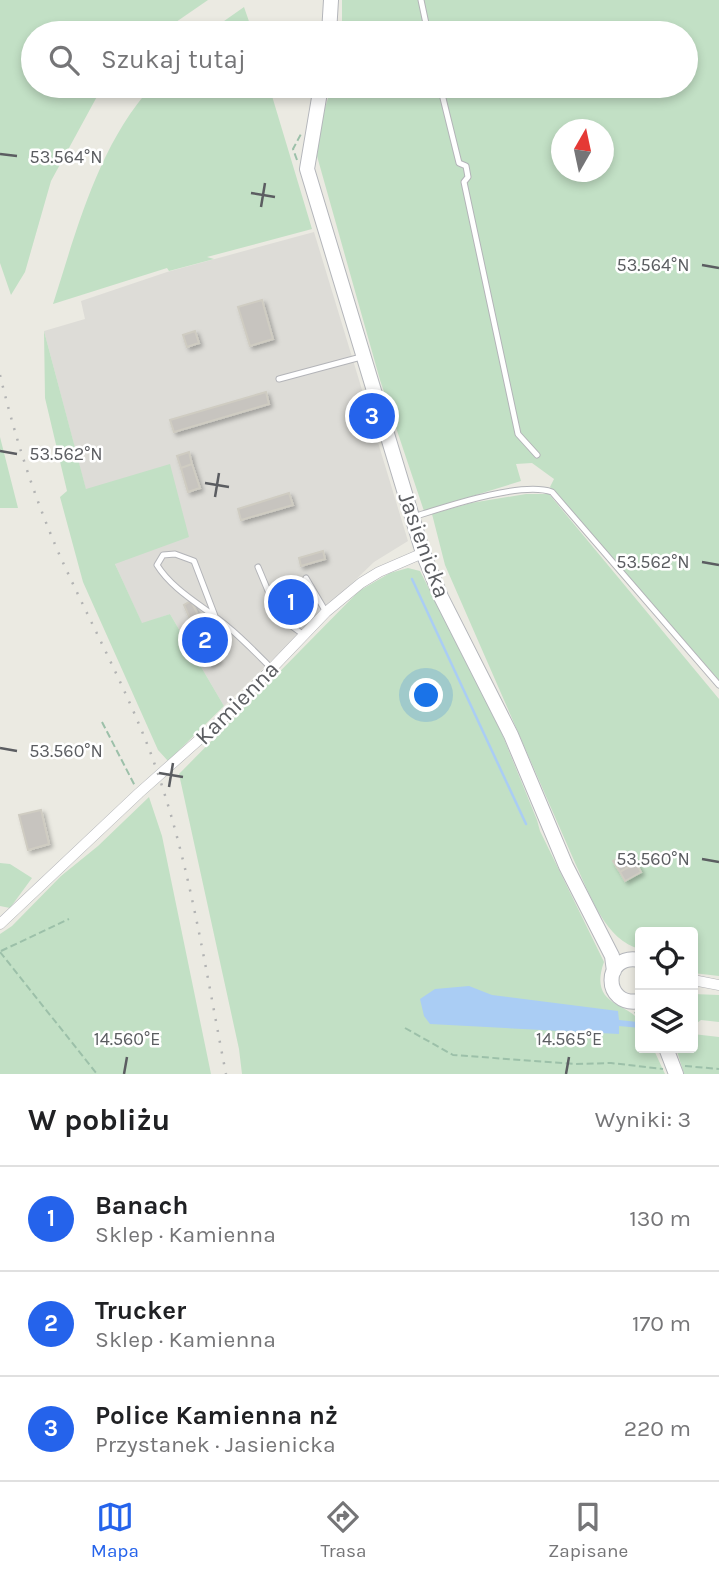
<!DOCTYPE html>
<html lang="pl">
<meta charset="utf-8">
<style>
:root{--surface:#fff;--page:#f6f6f6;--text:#202124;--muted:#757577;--line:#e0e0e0;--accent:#2563eb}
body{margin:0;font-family:Karla,sans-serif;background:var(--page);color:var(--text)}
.controls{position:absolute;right:21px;bottom:21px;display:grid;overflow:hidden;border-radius:7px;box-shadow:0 4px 10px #0003}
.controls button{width:63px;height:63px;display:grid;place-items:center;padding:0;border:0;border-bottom:2px solid var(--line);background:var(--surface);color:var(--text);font:35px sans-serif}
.compass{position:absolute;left:551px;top:119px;width:63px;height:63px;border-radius:50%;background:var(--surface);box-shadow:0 4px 10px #0003;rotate:9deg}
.you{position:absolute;left:427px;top:696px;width:24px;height:24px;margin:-18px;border:5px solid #fff;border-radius:50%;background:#1a73e8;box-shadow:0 0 0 10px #1a73e833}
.badge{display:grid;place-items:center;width:46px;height:46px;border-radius:50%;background:var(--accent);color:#fff;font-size:23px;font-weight:700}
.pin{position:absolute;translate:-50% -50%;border:4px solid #fff;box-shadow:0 2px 7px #0006}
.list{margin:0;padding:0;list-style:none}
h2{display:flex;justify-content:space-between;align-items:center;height:91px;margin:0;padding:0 28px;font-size:30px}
h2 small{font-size:23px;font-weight:400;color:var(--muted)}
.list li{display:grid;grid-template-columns:46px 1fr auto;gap:21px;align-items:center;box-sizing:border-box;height:105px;padding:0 28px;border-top:2px solid var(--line)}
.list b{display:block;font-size:26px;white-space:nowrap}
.list p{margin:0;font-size:23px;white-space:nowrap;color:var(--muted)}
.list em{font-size:23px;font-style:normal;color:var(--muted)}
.icon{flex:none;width:38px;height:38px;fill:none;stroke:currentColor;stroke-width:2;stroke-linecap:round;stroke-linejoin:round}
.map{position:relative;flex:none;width:719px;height:1074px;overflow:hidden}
.search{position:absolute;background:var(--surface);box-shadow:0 4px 10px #0003;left:21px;right:21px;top:21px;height:77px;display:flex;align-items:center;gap:18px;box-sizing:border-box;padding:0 24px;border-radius:38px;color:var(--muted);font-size:26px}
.sheet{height:406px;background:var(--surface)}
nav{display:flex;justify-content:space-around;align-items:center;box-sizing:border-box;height:98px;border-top:2px solid var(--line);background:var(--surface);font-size:19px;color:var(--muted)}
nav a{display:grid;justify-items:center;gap:4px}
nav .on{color:var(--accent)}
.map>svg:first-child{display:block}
</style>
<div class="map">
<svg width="719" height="1074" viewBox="0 0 719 1074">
<defs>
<filter id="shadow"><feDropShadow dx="3" dy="3" stdDeviation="2" flood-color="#0004"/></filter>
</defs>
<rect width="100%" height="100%" fill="#ebeae2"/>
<!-- industrial -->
<path fill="#dddcd7" d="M314 232 408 541 374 562 224 706 170 614 142 624 115 564 170 465 86 490 44 331 85 319 81 301 167 272Z"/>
<!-- green -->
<path fill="#c2e0c5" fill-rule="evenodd" d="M0 0H208L160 33H33V86H106L100 91 51 181 25 272 11 295 0 263Z
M342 0H719V680L550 487 554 479 532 463 516 464 521 481 424 511 380 380 317 156 320 123 332 86H686V33H342ZM562 130H604V172H562Z
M244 7 253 33H207Z
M152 86H269L312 229 207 257 214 259 169 271 167 268 53 304C77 229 98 146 152 86Z
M44 331 86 489 170 464 189 537 115 564 142 623 170 614 224 706 168 761 158 750 83 582 60 497 67 491 45 398Z
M0 437 18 508H0Z
M526 494H549L719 699V976L693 973V932H640V949C606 941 590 895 576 865L445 565 432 514 471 503Z
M408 568 420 571 500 729 537 820 540 831 604 962C587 1009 634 1002 640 1024 642 1031 640 1041 640 1048H653L665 1074H242L239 1049 179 774 359 591 390 573Z
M149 797 162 836 211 1074H0V934L12 926 61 876 98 846Z
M0 863 10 864 32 878 10 908 0 906Z
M693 994 719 995V1022L701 1020 693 1026Z
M693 1034 719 1037V1074H684L676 1048H693Z"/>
<!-- water -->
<path fill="#aacdf4" d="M469 986 492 995 618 1011 619 1020 638 1022 640 1028 619 1026V1034L430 1024 424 1016 420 999 435 989Z"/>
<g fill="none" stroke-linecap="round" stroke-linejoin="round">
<!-- stream -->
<path stroke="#aacdf4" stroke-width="2.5" d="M412 579 526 824"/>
</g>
<!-- building -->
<path fill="#c7c4bf" stroke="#cfccc2" stroke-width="2" filter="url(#shadow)" d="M262 300 273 339 250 346 238 307Z
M195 331 199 343 187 347 183 335Z
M266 392 269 404 174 432 170 420Z
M189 452 192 464 181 468 177 456Z
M192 464 200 488 188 492 181 468Z
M289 493 293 505 241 520 238 509Z
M323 551 325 559 301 566 299 558Z
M291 584 298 607 286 610 279 587Z
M191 601 199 617 191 621 184 605Z
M202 627 218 660 209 664 193 631Z
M41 810 49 844 28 850 19 815Z
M629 852 636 863 620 872 613 861Z
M636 863 641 872 625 881 620 872Z"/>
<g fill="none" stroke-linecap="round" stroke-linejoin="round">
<defs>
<path id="lane" d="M421 0 428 33
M440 86 459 163 466 166 468 177 464 182 518 434 537 455
M279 379 361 357
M413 517C445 507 521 481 552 492L719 685
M258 567 279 617 304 635
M306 578 326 612
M215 616 194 561 175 554 163 555 157 565C173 591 205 607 228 627 244 640 258 655 272 669"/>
<path id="street" d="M0 924 139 793 228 714 326 612 361 583 379 572 423 553
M693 980 719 985"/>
<path id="secondary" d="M329 33 331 0
M321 86 307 169 423 553 441 597 511 735 566 866 612 956 614 971
M640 960C602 952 602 1008 640 1001
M666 1048 676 1074"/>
</defs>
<!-- lane casing -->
<use href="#lane" stroke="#b3b4b8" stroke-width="7"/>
<!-- street casing -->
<use href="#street" stroke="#b3b4b8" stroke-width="11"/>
<!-- secondary casing -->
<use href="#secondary" stroke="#b4b6bb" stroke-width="16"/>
<!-- path -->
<path stroke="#9cc0a9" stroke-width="2" stroke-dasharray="7 3.5" stroke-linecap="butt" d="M297 160 293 149 301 134
M102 722 135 786
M1 951 69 919
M0 952 97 1074
M635 1012 640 1020
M405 1028 453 1055 576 1064 611 1063 663 1069
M685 1066 719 1069"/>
<!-- lane -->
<use href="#lane" stroke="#fff" stroke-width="5"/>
<!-- street -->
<use href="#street" stroke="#fff" stroke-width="10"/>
<!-- secondary -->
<use href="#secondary" stroke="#fff" stroke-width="14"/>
<!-- rail -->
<path stroke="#b2b3b3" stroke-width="2.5" stroke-dasharray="2 9" stroke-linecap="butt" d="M0 375C15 437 34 497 60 556 90 622 125 686 151 754 189 857 205 967 226 1074"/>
</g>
<!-- ticks -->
<path fill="none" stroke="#5b5d61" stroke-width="2.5" d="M0 154 17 156M251 193 275 197M261 207 265 183M702 265 719 268M0 451 17 454M205 483 229 487M215 497 219 473M702 562 719 565M0 748 17 751M159 773 183 777M169 787 173 763M702 859 719 862M124 1074 127 1057M566 1074 569 1057"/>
<g text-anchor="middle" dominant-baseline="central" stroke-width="5" stroke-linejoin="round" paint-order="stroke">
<!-- street labels -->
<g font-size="23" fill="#5b5d61" stroke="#fff">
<text transform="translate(424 545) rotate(70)">Jasienicka</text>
<text transform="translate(237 703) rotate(-45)">Kamienna</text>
</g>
</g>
<g font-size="18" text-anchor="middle" fill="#5b5d61" stroke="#fff" stroke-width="5" stroke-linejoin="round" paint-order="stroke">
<text x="66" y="163">53.564°N</text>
<text x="653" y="271">53.564°N</text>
<text x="66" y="460">53.562°N</text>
<text x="653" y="568">53.562°N</text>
<text x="66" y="757">53.560°N</text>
<text x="653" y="865">53.560°N</text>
<text x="127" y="1045">14.560°E</text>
<text x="569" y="1045">14.565°E</text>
</g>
</svg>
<div class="controls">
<button><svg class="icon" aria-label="locate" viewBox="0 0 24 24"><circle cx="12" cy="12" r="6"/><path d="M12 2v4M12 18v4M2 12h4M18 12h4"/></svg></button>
<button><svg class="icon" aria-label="layers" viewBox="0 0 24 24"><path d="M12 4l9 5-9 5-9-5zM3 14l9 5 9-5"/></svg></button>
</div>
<svg class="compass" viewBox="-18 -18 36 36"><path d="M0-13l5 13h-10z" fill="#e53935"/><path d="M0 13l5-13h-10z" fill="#757577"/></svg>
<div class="you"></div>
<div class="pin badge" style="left:291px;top:602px">1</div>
<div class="pin badge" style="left:205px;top:640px">2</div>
<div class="pin badge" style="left:372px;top:416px">3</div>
<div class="search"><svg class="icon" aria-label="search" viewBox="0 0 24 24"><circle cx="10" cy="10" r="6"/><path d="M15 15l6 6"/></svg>Szukaj tutaj</div>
</div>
<section class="sheet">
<h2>W pobliżu<small>Wyniki: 3</small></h2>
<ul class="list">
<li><span class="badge">1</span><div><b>Banach</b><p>Sklep · Kamienna</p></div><em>130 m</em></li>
<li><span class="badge">2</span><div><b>Trucker</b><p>Sklep · Kamienna</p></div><em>170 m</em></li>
<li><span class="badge">3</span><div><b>Police Kamienna nż</b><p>Przystanek · Jasienicka</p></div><em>220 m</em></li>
</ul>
</section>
<nav>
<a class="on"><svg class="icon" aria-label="map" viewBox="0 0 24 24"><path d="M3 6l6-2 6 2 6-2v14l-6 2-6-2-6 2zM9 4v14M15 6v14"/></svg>Mapa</a>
<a><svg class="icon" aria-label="directions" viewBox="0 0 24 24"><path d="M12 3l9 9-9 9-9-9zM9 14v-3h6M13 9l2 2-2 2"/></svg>Trasa</a>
<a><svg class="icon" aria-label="saved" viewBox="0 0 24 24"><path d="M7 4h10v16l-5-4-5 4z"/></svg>Zapisane</a>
</nav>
